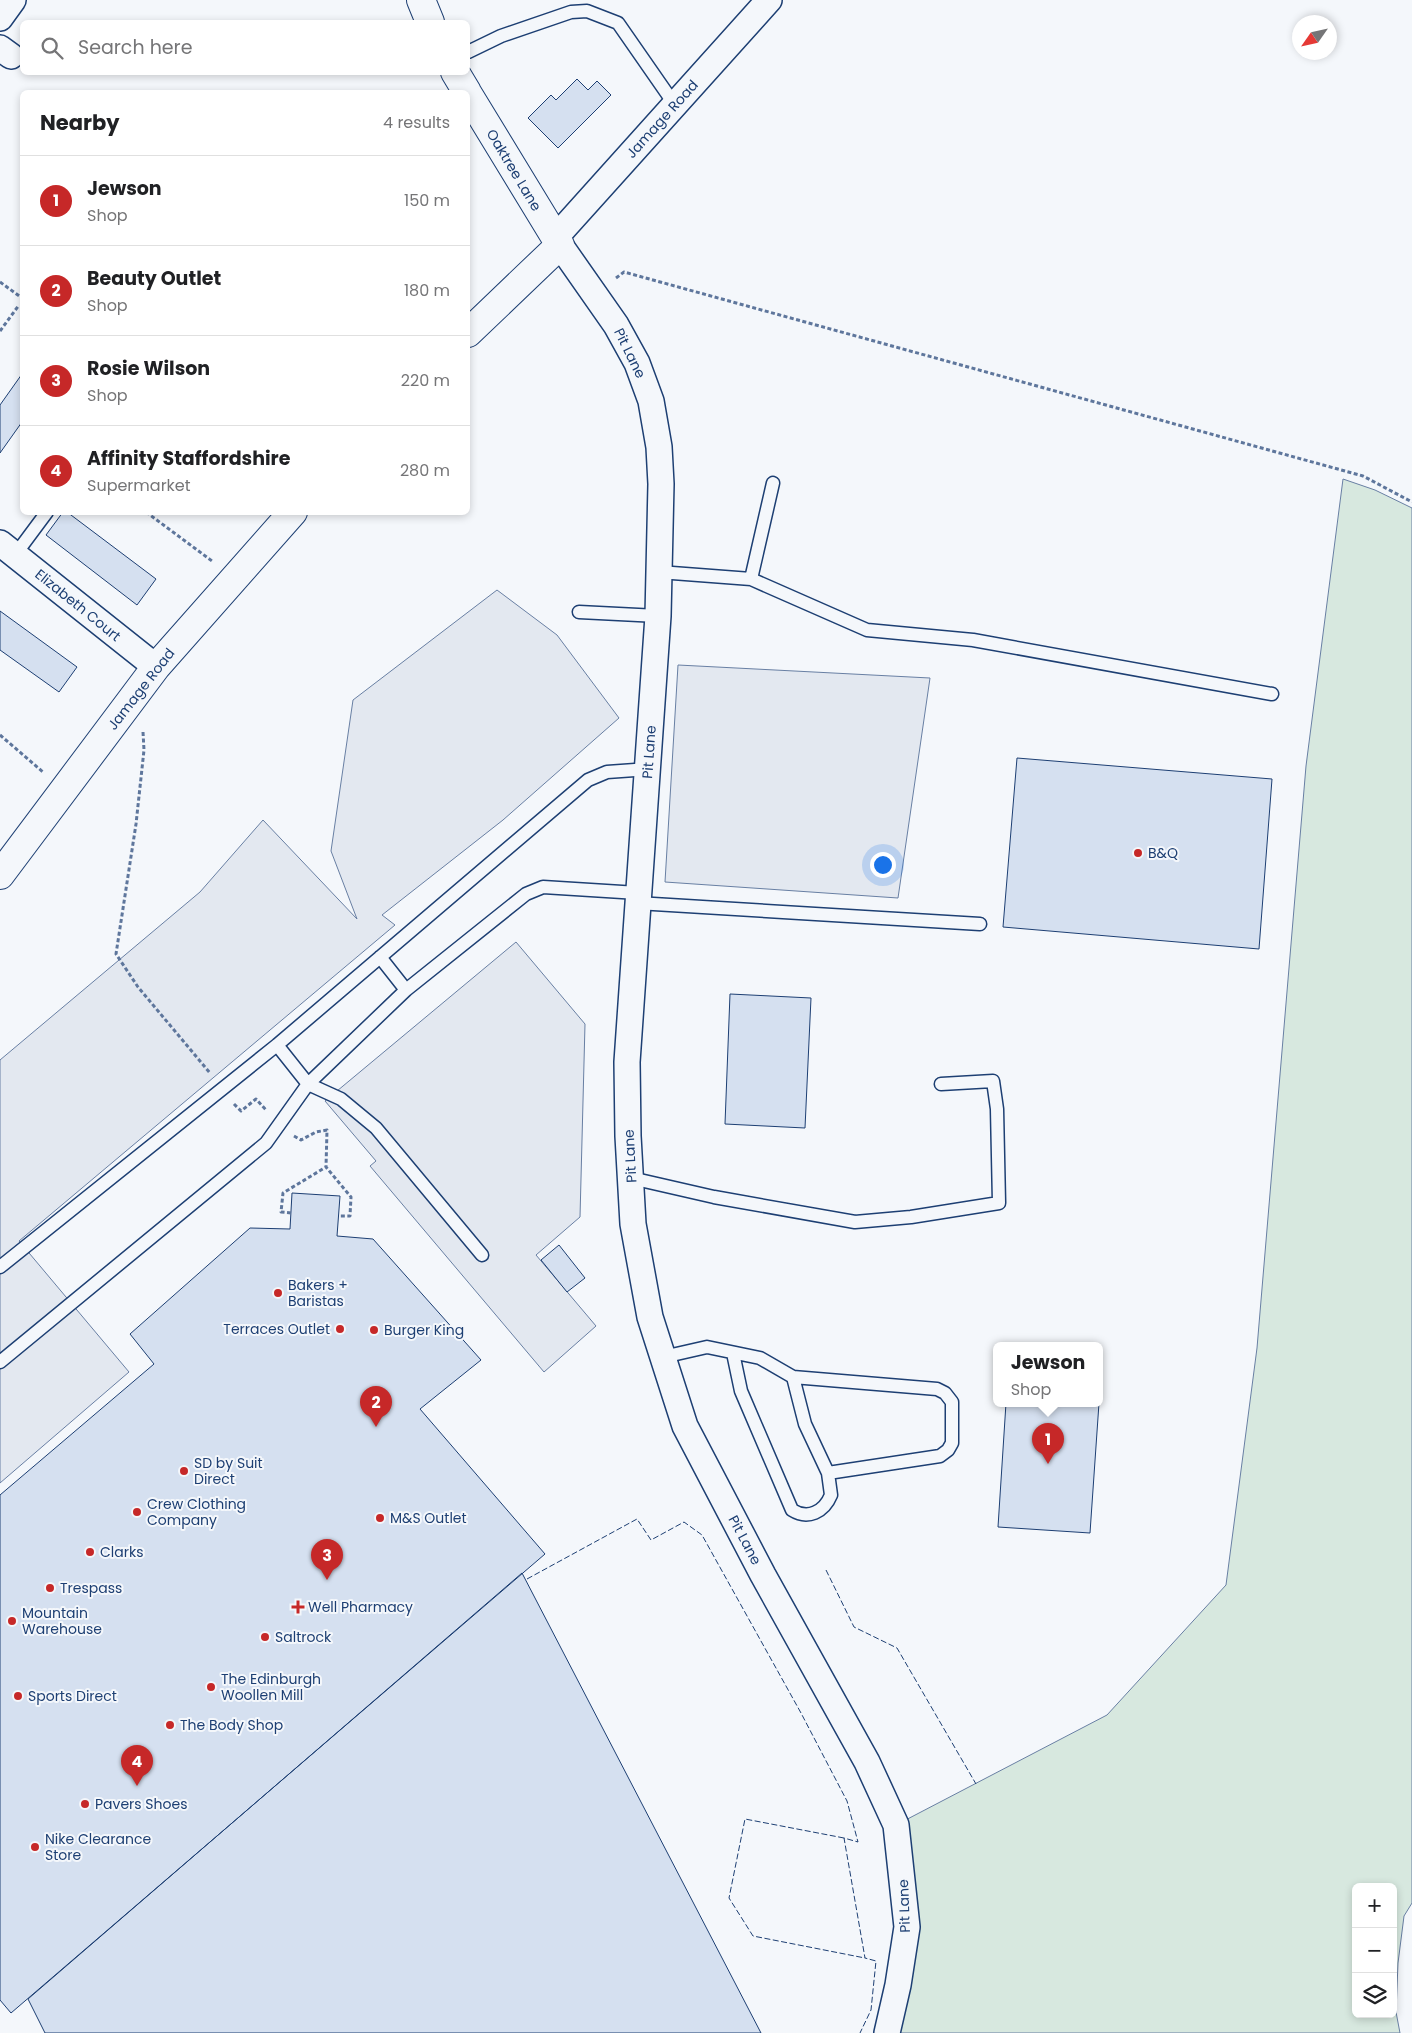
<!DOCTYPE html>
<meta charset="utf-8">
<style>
:root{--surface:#fff;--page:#f6f6f6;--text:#202124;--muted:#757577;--line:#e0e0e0;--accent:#c62828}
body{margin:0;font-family:Poppins,sans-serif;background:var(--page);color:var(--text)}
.controls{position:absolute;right:15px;bottom:15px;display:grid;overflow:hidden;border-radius:8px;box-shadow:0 2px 8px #0003}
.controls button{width:45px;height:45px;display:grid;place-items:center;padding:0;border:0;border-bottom:1px solid var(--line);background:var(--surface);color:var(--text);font:25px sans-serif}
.compass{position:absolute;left:1292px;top:15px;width:45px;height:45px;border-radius:50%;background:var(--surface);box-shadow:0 2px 8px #0003;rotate:236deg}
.you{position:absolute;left:882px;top:864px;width:18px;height:18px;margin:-12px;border:4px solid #fff;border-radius:50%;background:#1a73e8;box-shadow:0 0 0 8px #1a73e833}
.badge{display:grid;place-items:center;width:32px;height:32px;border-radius:50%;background:var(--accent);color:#fff;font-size:16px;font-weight:700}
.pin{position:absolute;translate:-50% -41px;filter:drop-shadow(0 1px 2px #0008)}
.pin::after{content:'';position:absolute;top:26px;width:18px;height:15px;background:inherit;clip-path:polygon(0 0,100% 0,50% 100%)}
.popup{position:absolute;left:993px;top:1342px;width:110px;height:65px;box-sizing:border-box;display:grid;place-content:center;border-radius:8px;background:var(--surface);filter:drop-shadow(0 1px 4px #0005);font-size:16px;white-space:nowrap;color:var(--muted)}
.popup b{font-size:19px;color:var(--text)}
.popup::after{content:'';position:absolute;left:50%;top:100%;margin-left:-10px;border:10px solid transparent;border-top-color:var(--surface)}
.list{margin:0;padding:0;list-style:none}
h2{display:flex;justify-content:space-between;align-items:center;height:65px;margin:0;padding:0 20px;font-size:21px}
h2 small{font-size:16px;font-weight:400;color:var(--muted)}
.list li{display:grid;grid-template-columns:32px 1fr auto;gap:15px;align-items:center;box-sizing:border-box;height:90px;padding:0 20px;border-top:1px solid var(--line)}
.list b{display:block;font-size:19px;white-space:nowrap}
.list p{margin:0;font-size:16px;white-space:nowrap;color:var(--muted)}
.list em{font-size:16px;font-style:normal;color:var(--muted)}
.icon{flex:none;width:28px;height:28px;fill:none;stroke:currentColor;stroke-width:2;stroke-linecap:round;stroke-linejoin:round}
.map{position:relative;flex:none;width:1412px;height:2033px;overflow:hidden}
.search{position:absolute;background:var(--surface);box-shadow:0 2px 8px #0003;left:20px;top:20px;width:450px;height:55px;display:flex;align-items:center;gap:12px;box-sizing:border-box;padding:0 18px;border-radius:8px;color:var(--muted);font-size:19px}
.panel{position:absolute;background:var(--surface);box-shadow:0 2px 8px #0003;left:20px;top:90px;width:450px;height:425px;border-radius:8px}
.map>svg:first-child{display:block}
</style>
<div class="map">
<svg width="1412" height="2033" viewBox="0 0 1412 2033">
<rect width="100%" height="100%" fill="#f4f7fb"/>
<!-- green -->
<path fill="#d7e8df" stroke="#687fa3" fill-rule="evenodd" d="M1343 479 1375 490 1412 508V1903L1404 1916 1398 1963 1396 2012 1400 2033H887L898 1985 896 1825 1107 1715 1226 1585 1257 1348 1306 766ZM1356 1887H1393V2014H1356Z"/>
<!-- parking -->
<path fill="#e3e8f0" stroke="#687fa3" d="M497 590 557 635 619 718 503 820 382 915 395 925 19 1241 129 1372 0 1483V1060L200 892 263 820 357 919 331 851 353 700Z
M678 665 930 678 898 898 665 882Z
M516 942 585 1024 580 1217 536 1255 596 1326 544 1372 370 1166 376 1161 325 1101Z"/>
<!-- building -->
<path fill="#d5e0f0" stroke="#1d3f73" d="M577 79 588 90 597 81 611 95 558 148 528 118 551 95 556 100Z
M22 374V422L0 453V405Z
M63 512H67L156 579 137 605 46 535Z
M0 611 77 667 59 692 0 650Z
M1017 758 1272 779 1259 949 1003 927Z
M730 994 811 998 805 1128 725 1124Z
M292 1193 340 1196 337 1236 373 1239 481 1360 420 1409 545 1554 11 2013 0 2000V1495L154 1364 130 1334 250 1228 290 1229Z
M559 1245 585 1278 567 1292 541 1260Z
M1006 1403H1099L1090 1533 998 1527Z
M522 1573 761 2033H45L28 1999Z"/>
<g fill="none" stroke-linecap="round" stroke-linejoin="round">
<defs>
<path id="lane" d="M468 52 501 36 571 12 587 11 618 23 675 105
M15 555 47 512
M659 572 751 579 773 483
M751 579 867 630 973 640 1272 694
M579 612 658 616
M637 903 980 924
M380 957 406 990
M277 1045 308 1084 341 1099 376 1128 482 1255
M631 1178 714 1197 855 1222 911 1217 999 1203 997 1109 993 1081 941 1084
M0 1267 277 1045 588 780 607 772 649 769
M733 1353 741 1391 792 1510C808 1520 824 1512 831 1495L828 1473
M663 1357 707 1347 760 1358 793 1377 937 1389 945 1393 952 1402V1443L948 1450 940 1456 828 1473 805 1424 793 1377
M0 1362 266 1143 308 1084 406 990 526 894 543 887 638 893"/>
<path id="street" d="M0 18 13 0
M0 48 11 56
M555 238 769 0
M560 245 616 325 637 363 651 401 659 447 661 484 658 616 627 1062 628 1136 633 1224 650 1317 685 1426 763 1575 867 1762 896 1825 907 1927 898 1985 887 2033
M0 543 156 667"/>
<path id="secondary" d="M421 0 430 22
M455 72 467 92
M468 94 560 245 468 333
M0 875 156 667 293 512"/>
</defs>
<!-- lane casing -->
<use href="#lane" stroke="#1d3f73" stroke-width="15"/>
<!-- street casing -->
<use href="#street" stroke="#1d3f73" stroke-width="28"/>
<!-- secondary casing -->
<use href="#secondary" stroke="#1d3f73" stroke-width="30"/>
<!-- path -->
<path stroke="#5e769c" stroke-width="3" stroke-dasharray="4 2.5" stroke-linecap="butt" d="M616 278 624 272 1363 476 1412 502
M0 282 22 298
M0 331 19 305
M146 512 212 561
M143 732 144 750 136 824 116 954 138 987 210 1073
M0 735 43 772
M234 1104 241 1111 256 1099 266 1110
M294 1136 301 1140 316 1132 327 1130 326 1167 351 1197 350 1216H339
M291 1213 281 1212 283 1193 326 1167"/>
<!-- lane -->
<use href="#lane" stroke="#f4f7fb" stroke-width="12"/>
<!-- street -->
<use href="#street" stroke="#f4f7fb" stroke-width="25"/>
<!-- secondary -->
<use href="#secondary" stroke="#f4f7fb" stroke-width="28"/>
<!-- fence -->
<path stroke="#1d3f73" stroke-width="1" stroke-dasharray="6 2.5" stroke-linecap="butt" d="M826 1570 854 1627 897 1648 976 1784
M527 1579 637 1519 651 1540 684 1522 702 1535 801 1713 847 1801 858 1842 844 1838 865 1958 876 1961 871 2010 860 2033
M844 1838 745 1819 729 1898 753 1936 865 1958"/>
</g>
<!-- markers -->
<g fill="#c62828" stroke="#f4f7fb" stroke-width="2">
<circle cx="1138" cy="853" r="5"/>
<circle cx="278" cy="1293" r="5"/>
<circle cx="340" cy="1329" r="5"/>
<circle cx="374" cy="1330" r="5"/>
<circle cx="184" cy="1471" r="5"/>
<circle cx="137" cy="1512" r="5"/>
<circle cx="380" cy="1518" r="5"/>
<circle cx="90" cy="1552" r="5"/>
<circle cx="50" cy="1588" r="5"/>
<path d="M295.5 1599.5h5v5h5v5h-5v5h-5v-5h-5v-5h5z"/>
<circle cx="12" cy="1621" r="5"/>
<circle cx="265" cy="1637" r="5"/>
<circle cx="211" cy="1687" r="5"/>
<circle cx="18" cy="1696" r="5"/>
<circle cx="170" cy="1725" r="5"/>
<circle cx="85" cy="1804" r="5"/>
<circle cx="35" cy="1847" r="5"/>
</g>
<g text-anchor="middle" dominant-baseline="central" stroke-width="4" stroke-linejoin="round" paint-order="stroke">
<!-- street labels -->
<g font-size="14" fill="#1d3f73" stroke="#f4f7fb">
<text transform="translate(662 119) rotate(-48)">Jamage Road</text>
<text transform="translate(514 170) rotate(59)">Oaktree Lane</text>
<text transform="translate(630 353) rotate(64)">Pit Lane</text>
<text transform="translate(78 605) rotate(39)">Elizabeth Court</text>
<text transform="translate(141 689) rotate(-52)">Jamage Road</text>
<text transform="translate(649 752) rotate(-86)">Pit Lane</text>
<text transform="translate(630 1156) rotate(-93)">Pit Lane</text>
<text transform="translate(745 1540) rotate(62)">Pit Lane</text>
<text transform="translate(904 1906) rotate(-92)">Pit Lane</text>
</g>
<!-- poi labels -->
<g font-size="14" fill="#1d3f73" stroke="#f4f7fb" text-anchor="start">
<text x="1148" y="853">B&amp;Q</text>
<text x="288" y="1285">Bakers +<tspan x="288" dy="16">Baristas</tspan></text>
<text x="330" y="1329" text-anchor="end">Terraces Outlet</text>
<text x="384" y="1330">Burger King</text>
<text x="194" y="1463">SD by Suit<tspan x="194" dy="16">Direct</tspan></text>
<text x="147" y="1504">Crew Clothing<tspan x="147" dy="16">Company</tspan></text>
<text x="390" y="1518">M&amp;S Outlet</text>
<text x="100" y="1552">Clarks</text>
<text x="60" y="1588">Trespass</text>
<text x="308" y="1607">Well Pharmacy</text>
<text x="22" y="1613">Mountain<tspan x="22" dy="16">Warehouse</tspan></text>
<text x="275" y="1637">Saltrock</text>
<text x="221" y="1679">The Edinburgh<tspan x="221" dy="16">Woollen Mill</tspan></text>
<text x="28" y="1696">Sports Direct</text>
<text x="180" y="1725">The Body Shop</text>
<text x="95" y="1804">Pavers Shoes</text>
<text x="45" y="1839">Nike Clearance<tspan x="45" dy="16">Store</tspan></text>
</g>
</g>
</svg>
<div class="controls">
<button>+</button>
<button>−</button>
<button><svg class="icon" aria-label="layers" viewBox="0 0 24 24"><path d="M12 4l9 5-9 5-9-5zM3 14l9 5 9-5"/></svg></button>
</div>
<svg class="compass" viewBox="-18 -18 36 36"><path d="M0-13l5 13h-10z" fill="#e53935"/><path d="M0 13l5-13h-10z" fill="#757577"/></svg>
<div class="you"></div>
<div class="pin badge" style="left:1048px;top:1464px">1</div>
<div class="popup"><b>Jewson</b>Shop</div>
<div class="pin badge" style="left:376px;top:1427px">2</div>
<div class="pin badge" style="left:327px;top:1580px">3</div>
<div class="pin badge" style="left:137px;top:1786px">4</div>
<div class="search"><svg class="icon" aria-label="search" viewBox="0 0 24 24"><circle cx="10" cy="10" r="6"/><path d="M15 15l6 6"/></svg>Search here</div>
<section class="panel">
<h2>Nearby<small>4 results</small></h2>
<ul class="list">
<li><span class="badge">1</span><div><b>Jewson</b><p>Shop</p></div><em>150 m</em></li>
<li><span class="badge">2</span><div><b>Beauty Outlet</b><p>Shop</p></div><em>180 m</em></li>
<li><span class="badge">3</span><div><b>Rosie Wilson</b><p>Shop</p></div><em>220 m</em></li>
<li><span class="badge">4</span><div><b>Affinity Staffordshire</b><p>Supermarket</p></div><em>280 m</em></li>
</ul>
</section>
</div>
